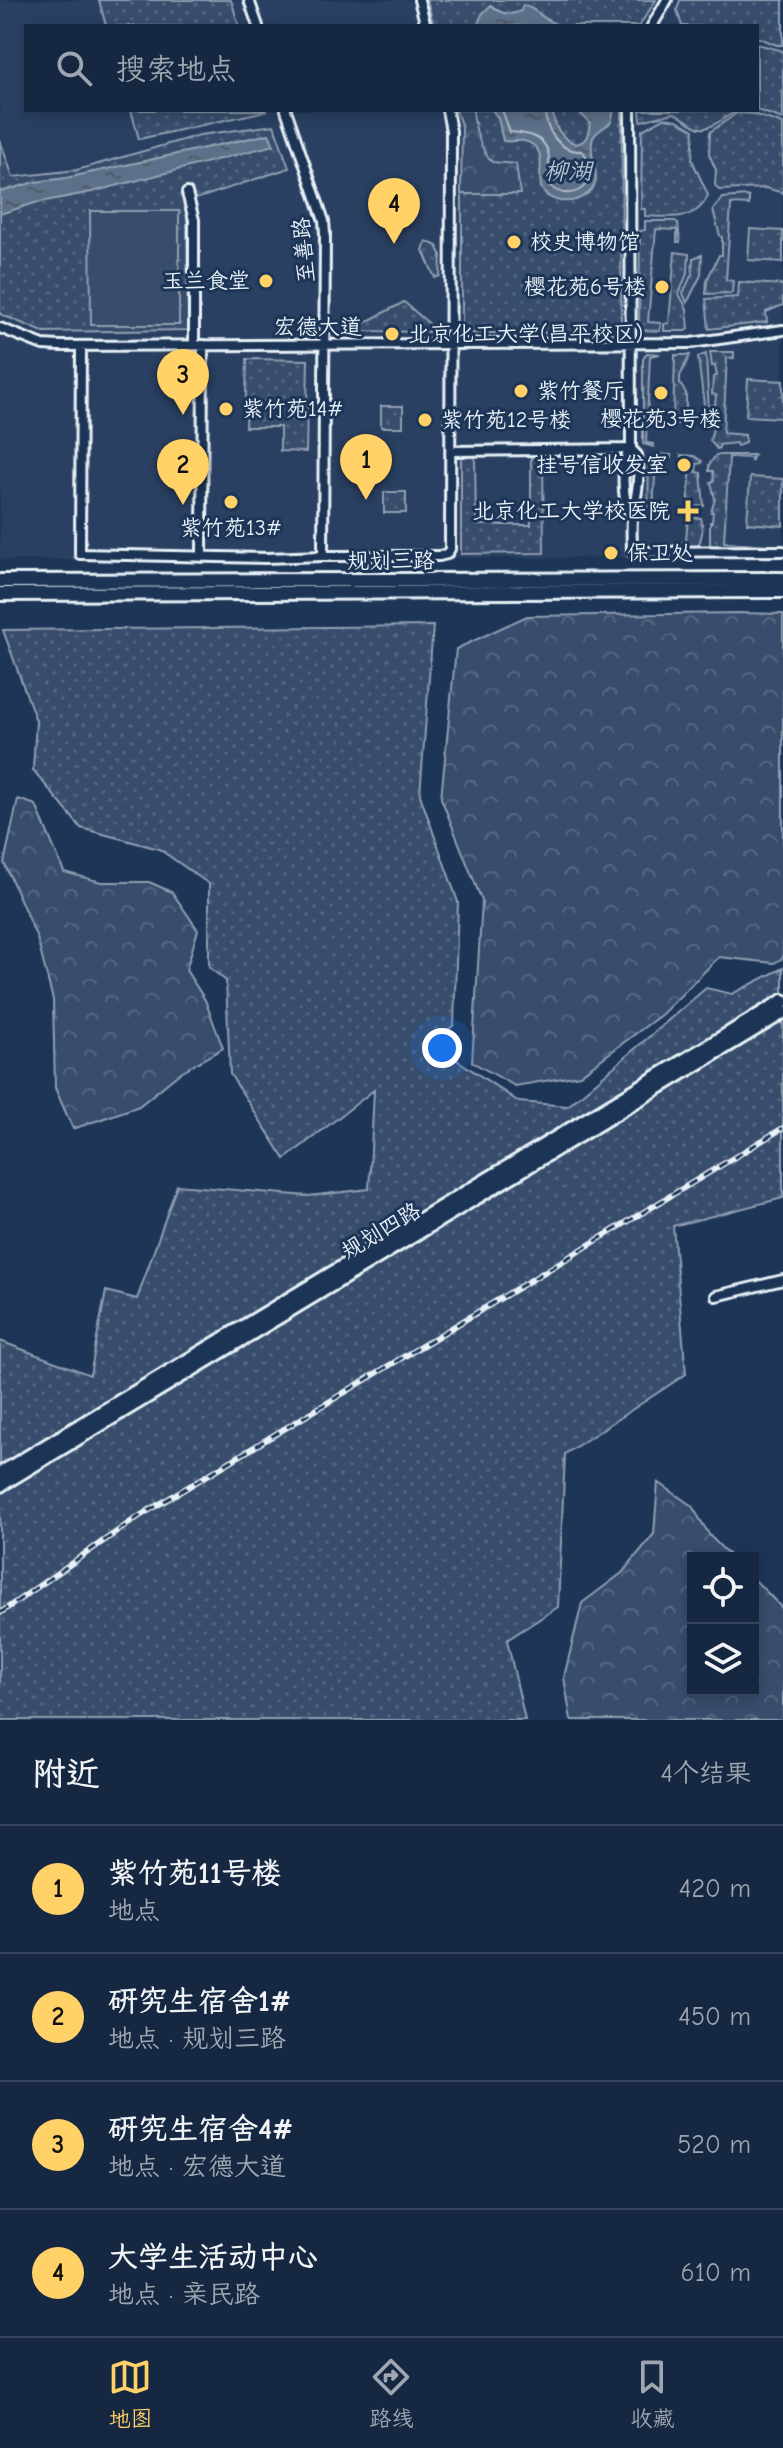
<!DOCTYPE html>
<html lang="zh">
<meta charset="utf-8">
<style>
:root{--surface:#162841;--page:#23344c;--text:#f1f3f6;--muted:#9ea6b1;--line:#35445a;--accent:#ffd166}
body{margin:0;font-family:"Comic Neue","LXGW WenKai TC",sans-serif;background:var(--page);color:var(--text)}
.controls{position:absolute;right:24px;bottom:24px;display:grid;overflow:hidden;border-radius:0px;box-shadow:0 4px 12px #0003}
.controls button{width:72px;height:72px;display:grid;place-items:center;padding:0;border:0;border-bottom:2px solid var(--line);background:var(--surface);color:var(--text);font:40px sans-serif}
.you{position:absolute;left:442px;top:1048px;width:28px;height:28px;margin:-20px;border:6px solid #fff;border-radius:50%;background:#1a73e8;box-shadow:0 0 0 12px #1a73e833}
.badge{display:grid;place-items:center;width:52px;height:52px;border-radius:50%;background:var(--accent);color:#111;font-size:26px;font-weight:700}
.pin{position:absolute;translate:-50% -66px;filter:drop-shadow(0 2px 4px #0008)}
.pin::after{content:'';position:absolute;top:42px;width:28px;height:24px;background:inherit;clip-path:polygon(0 0,100% 0,50% 100%)}
.list{margin:0;padding:0;list-style:none}
h2{display:flex;justify-content:space-between;align-items:center;height:104px;margin:0;padding:0 32px;font-size:34px}
h2 small{font-size:26px;font-weight:400;color:var(--muted)}
.list li{display:grid;grid-template-columns:52px 1fr auto;gap:24px;align-items:center;box-sizing:border-box;height:128px;padding:0 32px;border-top:2px solid var(--line)}
.list b{display:block;font-size:30px;white-space:nowrap}
.list p{margin:0;font-size:26px;white-space:nowrap;color:var(--muted)}
.list em{font-size:26px;font-style:normal;color:var(--muted)}
.icon{flex:none;width:44px;height:44px;fill:none;stroke:currentColor;stroke-width:2;stroke-linecap:round;stroke-linejoin:round}
.map{position:relative;flex:none;width:783px;height:1720px;overflow:hidden}
.search{position:absolute;background:var(--surface);box-shadow:0 4px 12px #0003;left:24px;right:24px;top:24px;height:88px;display:flex;align-items:center;gap:20px;box-sizing:border-box;padding:0 28px;border-radius:0px;color:var(--muted);font-size:30px}
.sheet{height:616px;background:var(--surface)}
nav{display:flex;justify-content:space-around;align-items:center;box-sizing:border-box;height:112px;border-top:2px solid var(--line);background:var(--surface);font-size:22px;color:var(--muted)}
nav a{display:grid;justify-items:center;gap:4px}
nav .on{color:var(--accent)}
.map>svg:first-child{display:block}
</style>
<div class="map">
<svg width="783" height="1720" viewBox="0 0 783 1720">
<defs>
<pattern id="grass-dots" width="8" height="8" patternUnits="userSpaceOnUse" patternTransform="scale(2)"><rect width="8" height="8" fill="#374d6c"/><path d="M2 2h.1M6 6h.1" fill="none" stroke="#546782" stroke-width="1.8" stroke-linecap="round"/></pattern>
<pattern id="forest-crowns" width="20" height="18" patternUnits="userSpaceOnUse" patternTransform="scale(2)"><rect width="20" height="18" fill="#374d6c"/><path d="M2 6a3 3 0 1 1 6 0M12 15a3 3 0 1 1 6 0" fill="none" stroke="#546782"/></pattern>
<pattern id="water-ripples" width="26" height="14" patternUnits="userSpaceOnUse" patternTransform="scale(2)"><rect width="26" height="14" fill="#5d7089"/><path d="M2 4q2-2 4 0t4 0M15 11q2-2 4 0t4 0" fill="none" stroke="#505a66"/></pattern>
</defs>
<rect width="100%" height="100%" fill="#1d3557"/>
<filter id="ink" filterUnits="userSpaceOnUse"><feTurbulence type="fractalNoise" baseFrequency=".0125" numOctaves="2"/><feDisplacementMap in="SourceGraphic" scale="16" xChannelSelector="R" yChannelSelector="G"/><feConvolveMatrix kernelMatrix="1 2 1 2 8 2 1 2 1" color-interpolation-filters="sRGB"/></filter>
<g filter="url(#ink)">
<!-- built -->
<path fill="#2a4162" fill-rule="evenodd" d="M0 0H783V557L0 560ZM26 26H757V110H26Z"/>
<!-- grass -->
<path fill="url(#grass-dots)" stroke="#909fb2" stroke-width="2" d="M99 0H231L239 26H106Z
M427 0H656L639 26H434Z
M680 0H783V45H777L757 37V26H682L677 10Z
M757 44 783 51V119L757 110Z
M131 110H265L266 111 139 139Z
M456 110H622L621 331 617 333H465L462 329V128Z
M640 110H739C726 115 709 133 697 127 689 123 683 117 674 113L641 121Z
M737 113 753 114 783 124V193L766 188 719 190 715 185 716 170 709 154 710 132Z
M664 118 677 120 694 130 692 160 708 195C698 222 669 217 645 216V209H641L642 130Z
M274 125 289 168 187 202 188 330 43 332 0 314V140L13 177 77 170 200 135Z
M746 196 749 197V205L731 204 726 280 733 281 732 293 706 294 707 280 719 255H722V237L720 236 713 210 723 198Z
M645 221H675L678 223 680 242H677V230L656 229 648 322 661 323 660 331 642 330 639 325 640 231 645 230Z
M750 229 783 231V262L748 260Z
M426 241 437 246 441 254 440 276 435 278 423 250Z
M675 252 689 254 688 271 679 294 687 309 689 329 686 331H664V324L669 323Z
M702 255 701 275 687 303 683 293 692 274 693 258Z
M739 282 783 285V305L766 312 767 322 709 329 706 299 738 297Z
M404 302 434 328 435 332 349 331Z
M710 352H734V358H727L723 433 745 435V443L737 446 736 443 719 445V448L717 449 710 441 714 424 711 423 712 405H715L716 395 712 394 713 377 717 376 715 366H712Z
M647 353 660 354 650 356 646 443 654 444V447L643 444V359Z
M706 354 709 413 706 421 698 357Z
M675 355H690L680 376V384L686 393V424H673V421Z
M247 359 308 360 306 452 280 451V427H245Z
M748 379 783 381V418L746 416Z
M381 406H403V427H381Z
M655 454 671 455V458H663L662 461H656L653 510 648 509 649 460Z
M681 455 694 456 702 461V463L697 464 696 472 701 473 704 506 688 507 691 463 685 462Z
M716 455H754L751 462V458L729 457 724 542 783 546V549H714L710 545V522H712L713 512H711L715 499 711 482 714 481 713 471H709V465Z
M461 457H475L476 525H531V457H543L544 553 461 554Z
M750 477 783 479V526L747 523Z
M384 492H406V513H384Z
M688 517 701 518C704 527 702 541 696 549H689L683 542 686 541Z
M433 626 420 795 458 902 454 1025 432 1043 519 1102 568 1106 706 988 732 994 783 968V1198L673 1226 686 1374 565 1454 558 1607 507 1640 525 1720H0V1341L90 1375 106 1291 137 1299 177 1185 308 1196 369 1189 374 1090 285 1159 230 1074 226 981 209 967V884L159 849 81 828 33 770 36 721 3 630Z"/>
<!-- forest -->
<path fill="url(#forest-crowns)" stroke="#909fb2" stroke-width="2" d="M456 110H473C474 127 480 149 492 162L516 164 520 194H461L462 128Z
M738 613 783 614V958L774 963 719 957 662 1014 580 1075 515 1086 472 1062 482 901 441 798 456 649 527 616Z
M18 799 36 805 64 872 101 882H149L172 892 198 930 186 970 205 1000 223 1048 181 1072 139 1106 73 1129 55 1088 53 1000 37 938 4 863Z
M658 1482 692 1506 710 1536 732 1558H693V1690H753V1578L783 1609V1720H571L564 1677 582 1603 622 1573 654 1534Z"/>
<!-- garden -->
<path fill="#374d6c" stroke="#909fb2" stroke-width="2" d="M90 211H179V325H91Z"/>
<!-- water -->
<path fill="url(#water-ripples)" stroke="#95a4b5" stroke-width="2" d="M491 5C500 14 510 16 521 11L523 5C540 10 544 23 564 26H477L482 14Z
M492 110H553C553 126 561 138 576 144 588 141 588 134 590 123L577 110H614L611 122C606 127 596 131 593 138 586 158 609 182 584 196 577 201 569 202 560 201 523 193 553 160 533 145 524 137 513 143 503 141L498 118Z
M269 134 274 145 92 192 35 203 0 214V192L35 182 66 178Z"/>
<g fill="none" stroke-linecap="round" stroke-linejoin="round">
<!-- shore -->
<path stroke="#b0bdcc" stroke-width="2" d="M502 110 510 132C528 133 549 137 549 160 549 170 546 177 550 186 562 196 577 196 587 183 589 173 590 158 582 151 560 153 545 130 545 110"/>
<defs>
<path id="minor" d="M249 0 258 26
M419 0 426 26
M652 26 667 0
M630 110 631 449C620 460 622 506 632 517
M187 193 194 220V345
M0 328 43 345 59 346 691 343 783 330
M81 346 80 554 266 558 323 556 325 234 324 221 286 110
M631 449 637 455C641 477 636 497 632 519 631 529 632 541 632 552L783 551
M451 451 631 449
M323 556H439L447 554 450 549 451 131 447 110
M202 557 203 345
M716 1296 783 1280"/>
<path id="secondary" d="M0 581 783 579
M0 594 783 591
M0 1474 783 1001
M0 1485 783 1012"/>
</defs>
<!-- minor casing -->
<use href="#minor" stroke="#e8f1f8" stroke-width="14"/>
<!-- secondary casing -->
<use href="#secondary" stroke="#e8f1f8" stroke-width="18"/>
<!-- minor -->
<use href="#minor" stroke="#1d3557" stroke-width="8"/>
<!-- secondary -->
<use href="#secondary" stroke="#1d3557" stroke-width="12"/>
<defs>
<path id="rail" d="M0 1613 138 1517 783 1128"/>
</defs>
<!-- rail casing -->
<use href="#rail" stroke="#e8f1f8" stroke-width="6"/>
<!-- rail -->
<use href="#rail" stroke="#1d3557" stroke-width="3" stroke-dasharray="9" stroke-linecap="butt"/>
</g>
</g>
<!-- markers -->
<g fill="#ffd166" stroke="#1d3557" stroke-width="3">
<circle cx="514" cy="242" r="8"/>
<circle cx="266" cy="281" r="8"/>
<circle cx="662" cy="287" r="8"/>
<circle cx="392" cy="334" r="8"/>
<circle cx="521" cy="391" r="8"/>
<circle cx="661" cy="393" r="8"/>
<circle cx="226" cy="409" r="8"/>
<circle cx="425" cy="420" r="8"/>
<circle cx="684" cy="465" r="8"/>
<circle cx="231" cy="502" r="8"/>
<path d="M684 499h8v8h8v8h-8v8h-8v-8h-8v-8h8z"/>
<circle cx="611" cy="553" r="8"/>
</g>
<g text-anchor="middle" dominant-baseline="central" stroke-width="6" stroke-linejoin="round" paint-order="stroke">
<!-- poi labels -->
<g font-size="22" fill="#e8f1f8" stroke="#1d3557" text-anchor="start">
<text x="530" y="242">校史博物馆</text>
<text x="250" y="281" text-anchor="end">玉兰食堂</text>
<text x="646" y="287" text-anchor="end">樱花苑6号楼</text>
<text x="408" y="334">北京化工大学(昌平校区)</text>
<text x="537" y="391">紫竹餐厅</text>
<text x="242" y="409">紫竹苑14#</text>
<text x="661" y="419" text-anchor="middle">樱花苑3号楼</text>
<text x="441" y="420">紫竹苑12号楼</text>
<text x="668" y="465" text-anchor="end">挂号信收发室</text>
<text x="670" y="511" text-anchor="end">北京化工大学校医院</text>
<text x="231" y="528" text-anchor="middle">紫竹苑13#</text>
<text x="627" y="553">保卫处</text>
</g>
<!-- street labels -->
<g font-size="22" fill="#e8f1f8" stroke="#1d3557">
<text transform="translate(304 250) rotate(-95)">至善路</text>
<text x="318" y="327">宏德大道</text>
<text x="391" y="561">规划三路</text>
<text transform="translate(381 1231) rotate(-31)">规划四路</text>
</g>
<!-- water labels -->
<g font-size="24" font-style="italic" fill="#b7c4d1" stroke="#1d3557">
<text x="568" y="171">柳湖</text>
</g>
</g>
</svg>
<div class="controls">
<button><svg class="icon" aria-label="locate" viewBox="0 0 24 24"><circle cx="12" cy="12" r="6"/><path d="M12 2v4M12 18v4M2 12h4M18 12h4"/></svg></button>
<button><svg class="icon" aria-label="layers" viewBox="0 0 24 24"><path d="M12 4l9 5-9 5-9-5zM3 14l9 5 9-5"/></svg></button>
</div>
<div class="you"></div>
<div class="pin badge" style="left:366px;top:500px">1</div>
<div class="pin badge" style="left:183px;top:505px">2</div>
<div class="pin badge" style="left:183px;top:415px">3</div>
<div class="pin badge" style="left:394px;top:244px">4</div>
<div class="search"><svg class="icon" aria-label="search" viewBox="0 0 24 24"><circle cx="10" cy="10" r="6"/><path d="M15 15l6 6"/></svg>搜索地点</div>
</div>
<section class="sheet">
<h2>附近<small>4个结果</small></h2>
<ul class="list">
<li><span class="badge">1</span><div><b>紫竹苑11号楼</b><p>地点</p></div><em>420 m</em></li>
<li><span class="badge">2</span><div><b>研究生宿舍1#</b><p>地点 · 规划三路</p></div><em>450 m</em></li>
<li><span class="badge">3</span><div><b>研究生宿舍4#</b><p>地点 · 宏德大道</p></div><em>520 m</em></li>
<li><span class="badge">4</span><div><b>大学生活动中心</b><p>地点 · 亲民路</p></div><em>610 m</em></li>
</ul>
</section>
<nav>
<a class="on"><svg class="icon" aria-label="map" viewBox="0 0 24 24"><path d="M3 6l6-2 6 2 6-2v14l-6 2-6-2-6 2zM9 4v14M15 6v14"/></svg>地图</a>
<a><svg class="icon" aria-label="directions" viewBox="0 0 24 24"><path d="M12 3l9 9-9 9-9-9zM9 14v-3h6M13 9l2 2-2 2"/></svg>路线</a>
<a><svg class="icon" aria-label="saved" viewBox="0 0 24 24"><path d="M7 4h10v16l-5-4-5 4z"/></svg>收藏</a>
</nav>
